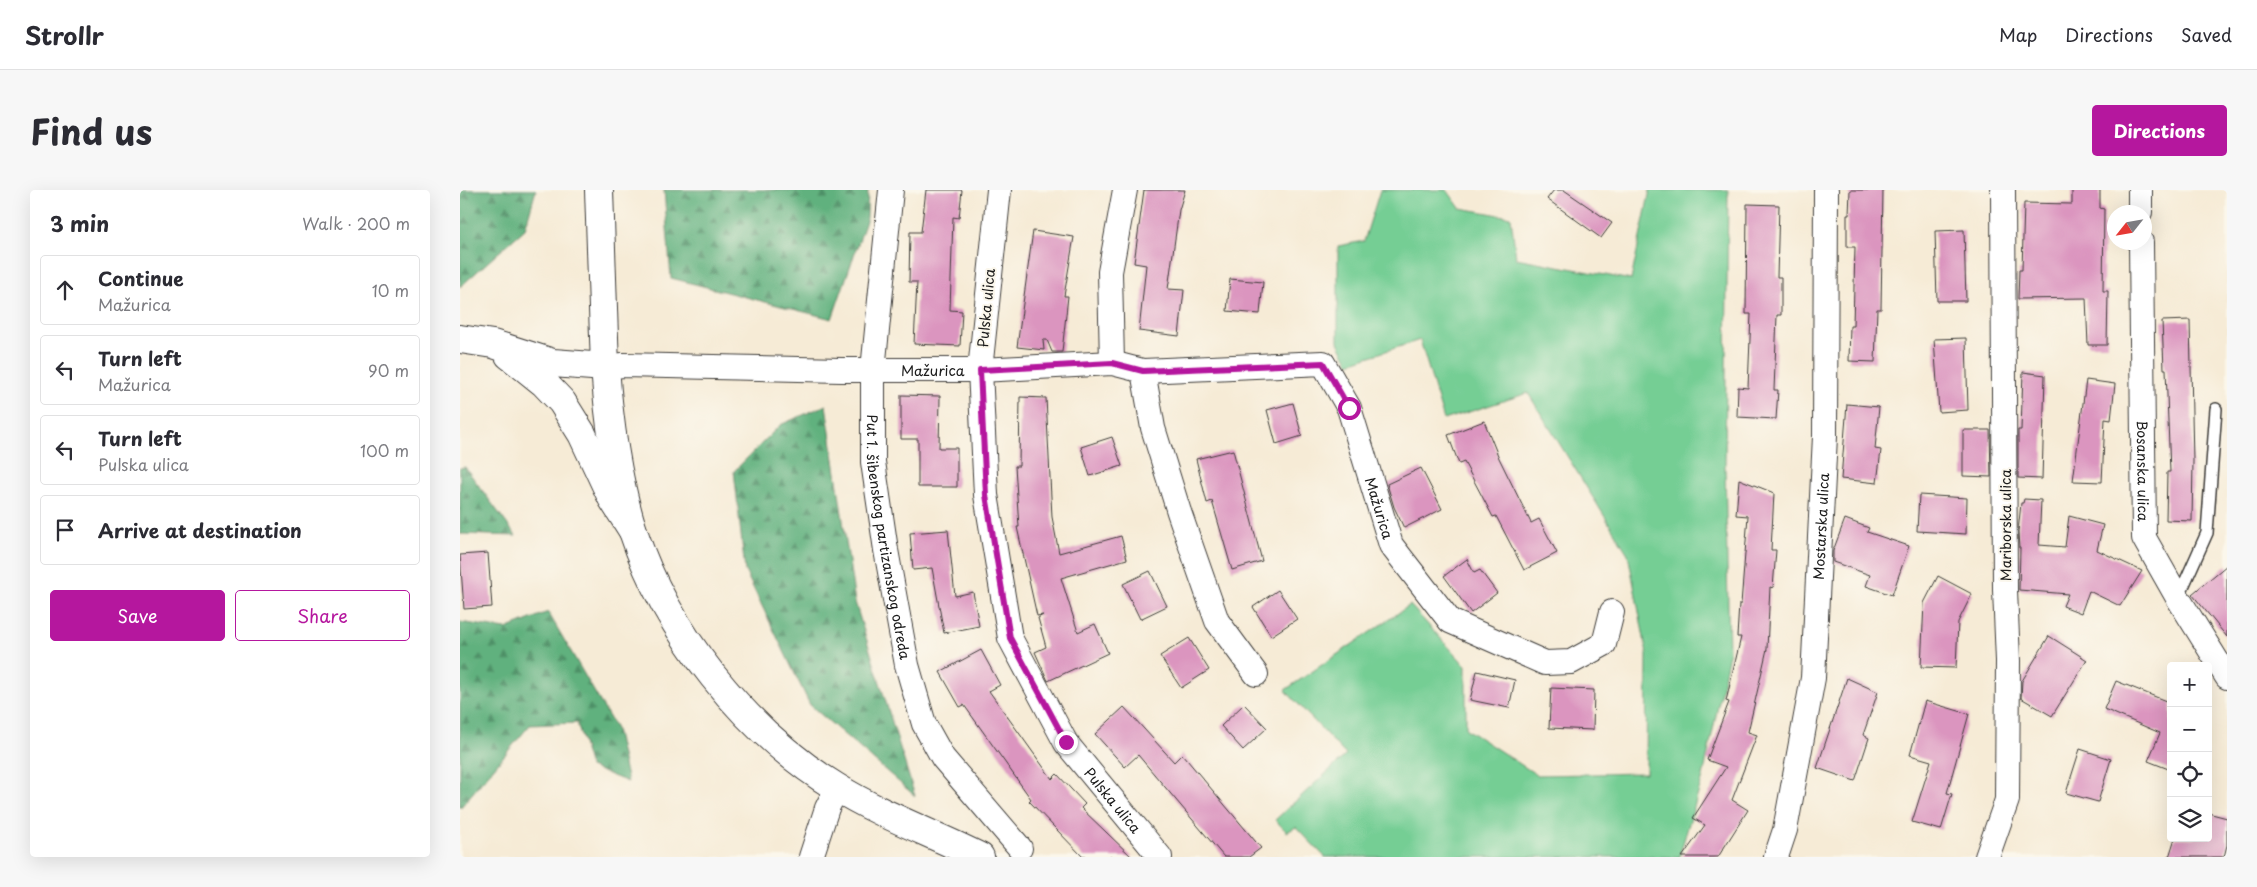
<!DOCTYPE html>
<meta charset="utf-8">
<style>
:root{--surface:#fff;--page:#f7f7f7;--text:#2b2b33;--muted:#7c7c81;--line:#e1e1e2;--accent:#b5179e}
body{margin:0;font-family:"Playpen Sans",sans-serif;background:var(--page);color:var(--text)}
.controls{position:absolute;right:15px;bottom:15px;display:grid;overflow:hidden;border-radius:5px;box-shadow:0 5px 20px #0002}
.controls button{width:45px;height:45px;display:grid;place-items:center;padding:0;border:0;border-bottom:1px solid var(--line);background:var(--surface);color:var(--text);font:25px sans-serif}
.compass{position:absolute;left:1647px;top:15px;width:45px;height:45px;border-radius:50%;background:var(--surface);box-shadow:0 5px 20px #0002;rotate:239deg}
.stop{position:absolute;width:15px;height:15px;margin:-11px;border:4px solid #b5179e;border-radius:50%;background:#fff}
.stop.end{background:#b5179e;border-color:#fff;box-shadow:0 1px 5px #0008}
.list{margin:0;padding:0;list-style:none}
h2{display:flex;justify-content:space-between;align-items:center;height:65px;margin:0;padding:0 20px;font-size:21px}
h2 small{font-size:16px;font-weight:400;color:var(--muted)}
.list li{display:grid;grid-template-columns:32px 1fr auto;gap:15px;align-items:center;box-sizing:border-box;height:70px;margin:0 10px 10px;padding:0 10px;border:1px solid var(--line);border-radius:5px}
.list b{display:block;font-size:19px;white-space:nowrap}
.list p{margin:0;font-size:16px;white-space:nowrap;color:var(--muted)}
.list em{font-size:16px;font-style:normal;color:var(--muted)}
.actions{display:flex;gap:10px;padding:15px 20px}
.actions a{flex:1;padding:11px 0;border:1px solid var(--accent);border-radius:5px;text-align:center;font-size:18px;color:var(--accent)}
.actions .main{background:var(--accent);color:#fff}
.icon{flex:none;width:28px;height:28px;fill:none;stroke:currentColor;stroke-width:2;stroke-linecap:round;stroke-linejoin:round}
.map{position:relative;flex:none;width:1767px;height:667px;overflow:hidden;border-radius:5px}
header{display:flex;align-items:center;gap:30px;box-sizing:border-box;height:70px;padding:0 25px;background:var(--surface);border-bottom:1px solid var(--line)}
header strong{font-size:24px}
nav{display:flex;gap:28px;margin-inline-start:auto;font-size:18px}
.intro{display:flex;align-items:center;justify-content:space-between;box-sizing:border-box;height:120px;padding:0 30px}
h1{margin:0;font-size:35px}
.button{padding:12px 22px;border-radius:5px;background:var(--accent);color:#fff;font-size:18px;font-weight:700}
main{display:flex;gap:30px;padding:0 30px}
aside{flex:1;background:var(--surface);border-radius:5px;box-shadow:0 5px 20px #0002}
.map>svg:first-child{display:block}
</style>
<header>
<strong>Strollr</strong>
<nav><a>Map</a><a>Directions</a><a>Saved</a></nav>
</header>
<div class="intro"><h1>Find us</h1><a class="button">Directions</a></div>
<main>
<aside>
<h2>3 min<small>Walk · 200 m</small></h2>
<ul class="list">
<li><svg class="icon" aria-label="ahead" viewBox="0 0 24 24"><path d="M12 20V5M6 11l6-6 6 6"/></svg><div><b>Continue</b><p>Mažurica</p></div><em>10 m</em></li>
<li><svg class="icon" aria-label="left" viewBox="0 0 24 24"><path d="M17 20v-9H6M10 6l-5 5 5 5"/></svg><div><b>Turn left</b><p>Mažurica</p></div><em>90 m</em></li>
<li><svg class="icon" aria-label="left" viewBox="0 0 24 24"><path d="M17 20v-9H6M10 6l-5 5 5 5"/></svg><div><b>Turn left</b><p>Pulska ulica</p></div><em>100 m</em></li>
<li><svg class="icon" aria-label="arrive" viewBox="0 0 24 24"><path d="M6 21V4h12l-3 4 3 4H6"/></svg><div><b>Arrive at destination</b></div></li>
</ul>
<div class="actions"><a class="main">Save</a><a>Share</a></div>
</aside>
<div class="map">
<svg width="1767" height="667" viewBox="0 0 1767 667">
<defs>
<pattern id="forest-firs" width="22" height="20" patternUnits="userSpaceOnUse" patternTransform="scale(1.25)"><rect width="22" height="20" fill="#60b17e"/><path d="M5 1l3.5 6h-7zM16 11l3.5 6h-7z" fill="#4e8f66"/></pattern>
</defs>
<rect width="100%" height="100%" fill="#fbf7ec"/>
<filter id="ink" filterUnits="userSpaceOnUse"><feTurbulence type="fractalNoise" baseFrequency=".02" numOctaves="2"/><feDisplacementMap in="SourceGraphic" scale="10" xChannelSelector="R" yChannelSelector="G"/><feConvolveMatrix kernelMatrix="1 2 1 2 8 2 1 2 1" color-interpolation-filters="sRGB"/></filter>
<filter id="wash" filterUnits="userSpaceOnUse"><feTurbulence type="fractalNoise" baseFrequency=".0096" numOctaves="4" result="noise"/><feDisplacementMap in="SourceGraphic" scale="20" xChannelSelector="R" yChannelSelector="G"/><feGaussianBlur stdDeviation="1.12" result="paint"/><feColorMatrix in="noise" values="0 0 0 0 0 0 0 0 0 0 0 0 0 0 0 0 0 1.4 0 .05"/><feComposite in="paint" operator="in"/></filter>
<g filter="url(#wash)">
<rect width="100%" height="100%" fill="#f6ebd6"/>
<!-- green -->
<path fill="#75ce94" stroke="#487558" d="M920 0H987L1000 18 1051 27 1056 68 1171 90 1190 0H1268L1265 277 1269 464 1243 587 1219 667H865L836 637 827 642 815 630 886 565 825 500 950 415 1006 476V539L1077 585 1186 583 1187 464 1168 364 1068 203 984 230 960 150 889 173 878 152V56L904 51Z"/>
<!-- forest -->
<path fill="url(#forest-firs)" stroke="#3e664d" d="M0 0H76L65 39 0 97Z
M204 0H408L407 28 372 129 211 88Z
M366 215 395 412 455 606 350 515 285 381 274 281 320 235Z
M5 277 56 346 0 344V278Z
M88 422 156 539 168 592 130 577 117 533 70 535 0 618V432L46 439Z"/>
<g id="blocks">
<!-- building -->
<path fill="#db95bf" d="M466 0H502L499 28 493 27 490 120 502 121 500 156 454 154 457 92H449L450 42H461Z
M684 0H725L719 20 708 99 724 100 719 146 679 141 686 75 674 73Z
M1094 0H1104L1152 33 1141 48 1087 9Z
M1390 0H1423L1421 119H1417L1415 172 1389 171 1390 136H1393L1395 57H1387V25H1389Z
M1612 0H1640V18L1644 19 1643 101H1648L1647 155H1628L1626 108 1558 109 1559 80H1562L1564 13 1612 14Z
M1287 14 1319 15 1317 87H1321V125H1317L1314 200H1318L1316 229 1277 227 1278 197 1288 198 1291 124H1286Z
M1504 40 1506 111H1477L1475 41Z
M573 41 614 47 604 106H608L602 162H592L587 150H583L584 160 557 157Z
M770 89 803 92 800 124 767 121Z
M1730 130 1733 271 1732 331 1706 330 1707 282H1710L1706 179H1704L1702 131Z
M1506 148 1508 220 1479 222 1474 149Z
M1563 182 1585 185 1582 289 1558 288V240H1561Z
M1626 190 1655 194 1651 230 1645 229 1642 292 1613 291Z
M441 205 480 206 479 258H497V297H458V249H441Z
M560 207 586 208 592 327 599 363 661 346 667 369 601 388 618 442 635 434 648 463 588 491 575 462 586 457 578 428 583 425 577 426 557 337H559L555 276H559Z
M833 213 842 246 816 254 807 220Z
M1387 214 1419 217 1415 259 1421 260 1417 293 1381 289Z
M1024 231 1039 268 1071 333 1079 329 1097 363 1064 380 1036 326 1033 327 1004 272 999 274 988 245Z
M1503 240H1530L1531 287 1503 286Z
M652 247 662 276 630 286 621 257Z
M773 260 802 371 772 380 752 311 747 313 736 269Z
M961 278 982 319 944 338 934 317 927 294Z
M1279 289 1314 303 1311 360H1316L1313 398 1310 397 1307 459 1288 542 1297 545 1272 610 1288 620 1258 667H1222L1245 635 1233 628 1266 577 1247 570 1269 512 1266 511 1281 447H1277L1279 414H1281L1288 326 1276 325Z
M1459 305 1507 308 1506 344 1457 341Z
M1564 309 1581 310 1579 355 1605 357 1609 326 1643 335 1637 360 1682 381 1660 416 1629 401 1621 423 1603 416 1608 404 1559 400 1560 358H1559L1558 342 1561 313H1563Z
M1385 329 1409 338 1407 342 1449 356 1432 405 1406 396 1410 385 1373 372V361Z
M488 340 495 406 513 402 519 436 484 443 472 378 453 380 450 343Z
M28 363 32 417 4 419 0 365Z
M1007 369 1014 383 1020 380 1037 403 1011 423 984 386Z
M1767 375V447L1732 404Z
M690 381 707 416 680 429 663 394Z
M1478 386 1512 404 1498 432 1496 478 1461 477 1464 413Z
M818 400 837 429 811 446 793 417Z
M1589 446 1627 470 1592 526 1561 508 1562 491Z
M729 448 749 480 721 498 700 466Z
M521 460 540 495 529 501 592 589 597 584 625 614 621 618 672 667H623L569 611 571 609 504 515 500 517 480 482Z
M1017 481 1055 490 1049 518 1010 510Z
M1387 488 1418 502 1403 545 1409 548 1395 591 1357 578Z
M1656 491 1711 513V580L1688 571 1700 543 1644 519Z
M1091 498 1134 500 1133 540 1089 538Z
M1465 511 1509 524 1487 603 1492 604 1481 640 1452 632 1471 571 1450 565Z
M784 514 807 538 783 560 761 536Z
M664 517 714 572 722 564 801 658 789 667H764L678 565 665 577 635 544Z
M1620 559 1651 569 1638 612 1606 603Z
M1748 623 1767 628V655L1764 667H1709L1715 648H1748Z"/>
</g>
</g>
<g filter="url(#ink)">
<use href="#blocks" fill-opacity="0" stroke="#3d3b38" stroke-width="1"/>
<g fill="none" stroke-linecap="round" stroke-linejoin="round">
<defs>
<path id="lane" d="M1718 408 1747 343 1756 219"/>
<g id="street">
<path id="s1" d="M431 0 413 180V272L426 360 447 475 464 534 483 568 560 658"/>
<path id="s2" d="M539 0 520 180 526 305 550 448 606 553 700 667"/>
<path d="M1680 0V22"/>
<path id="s3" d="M1681 52 1684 348 1718 408 1767 487"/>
<path d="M652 173 650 82 665 0"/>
<path id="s4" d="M145 177 163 175 381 180H520L652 173 683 181 863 173 889 218 931 355 990 431 1085 473 1111 472 1144 454 1152 422"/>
<path d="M683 181 693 238 719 322 757 431 796 484"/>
<path d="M351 667 367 618 377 598"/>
<path id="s5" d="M1316 667 1325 640 1353 488 1365 246 1366 0"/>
<path d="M1527 667 1547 610 1548 471 1545 400 1543 0"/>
</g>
<path id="secondary" d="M145 177C149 233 156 287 173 341 206 442 286 542 376 597 421 625 472 643 520 667"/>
<path id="primary" d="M0 149 33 154 93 173 145 177 139 0
M49 165 84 193 102 212 122 244 152 308 173 341"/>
</defs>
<!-- lane casing -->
<use href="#lane" stroke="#3d3b38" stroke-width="14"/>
<!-- street casing -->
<use href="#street" stroke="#3d3b38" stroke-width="26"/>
<!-- secondary casing -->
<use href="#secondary" stroke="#3d3b38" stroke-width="30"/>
<!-- primary casing -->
<use href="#primary" stroke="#3d3b38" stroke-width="30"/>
<!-- lane -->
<use href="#lane" stroke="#fff" stroke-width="11"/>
<!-- street -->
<use href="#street" stroke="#fff" stroke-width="24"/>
<!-- secondary -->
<use href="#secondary" stroke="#fff" stroke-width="28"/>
<!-- primary -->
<use href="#primary" stroke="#fff" stroke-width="28"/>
</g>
</g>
<g fill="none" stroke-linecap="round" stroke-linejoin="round" filter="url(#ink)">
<!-- route -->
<path stroke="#b5179e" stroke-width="6" d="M606 552 550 448 526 305 520 180 652 173 683 181 863 173 889 218"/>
</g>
<g text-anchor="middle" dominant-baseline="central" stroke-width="4" stroke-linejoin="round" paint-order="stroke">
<!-- street labels -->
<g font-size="14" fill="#1c1c1c" stroke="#fbf7ec">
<text transform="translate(526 118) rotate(-85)">Pulska ulica</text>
<text stroke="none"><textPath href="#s4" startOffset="328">Mažurica</textPath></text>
<text stroke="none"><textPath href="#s3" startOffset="229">Bosanska ulica</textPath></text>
<text stroke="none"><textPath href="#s4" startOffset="876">Mažurica</textPath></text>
<text transform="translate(1545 335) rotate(-90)">Mariborska ulica</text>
<text stroke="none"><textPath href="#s5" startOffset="335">Mostarska ulica</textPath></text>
<text stroke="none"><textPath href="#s1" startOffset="349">Put 1. šibenskog partizanskog odreda</textPath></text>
<text stroke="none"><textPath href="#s2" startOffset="644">Pulska ulica</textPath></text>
</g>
</g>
</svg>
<div class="controls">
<button>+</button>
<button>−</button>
<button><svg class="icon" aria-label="locate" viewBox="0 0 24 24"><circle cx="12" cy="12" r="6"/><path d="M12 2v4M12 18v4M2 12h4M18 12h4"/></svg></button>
<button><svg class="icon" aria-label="layers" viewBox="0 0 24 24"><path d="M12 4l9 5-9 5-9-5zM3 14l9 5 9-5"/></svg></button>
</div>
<svg class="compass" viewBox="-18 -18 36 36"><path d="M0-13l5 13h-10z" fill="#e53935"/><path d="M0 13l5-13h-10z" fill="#7c7c81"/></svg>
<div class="stop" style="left:889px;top:218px"></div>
<div class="stop end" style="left:606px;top:552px"></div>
</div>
</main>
